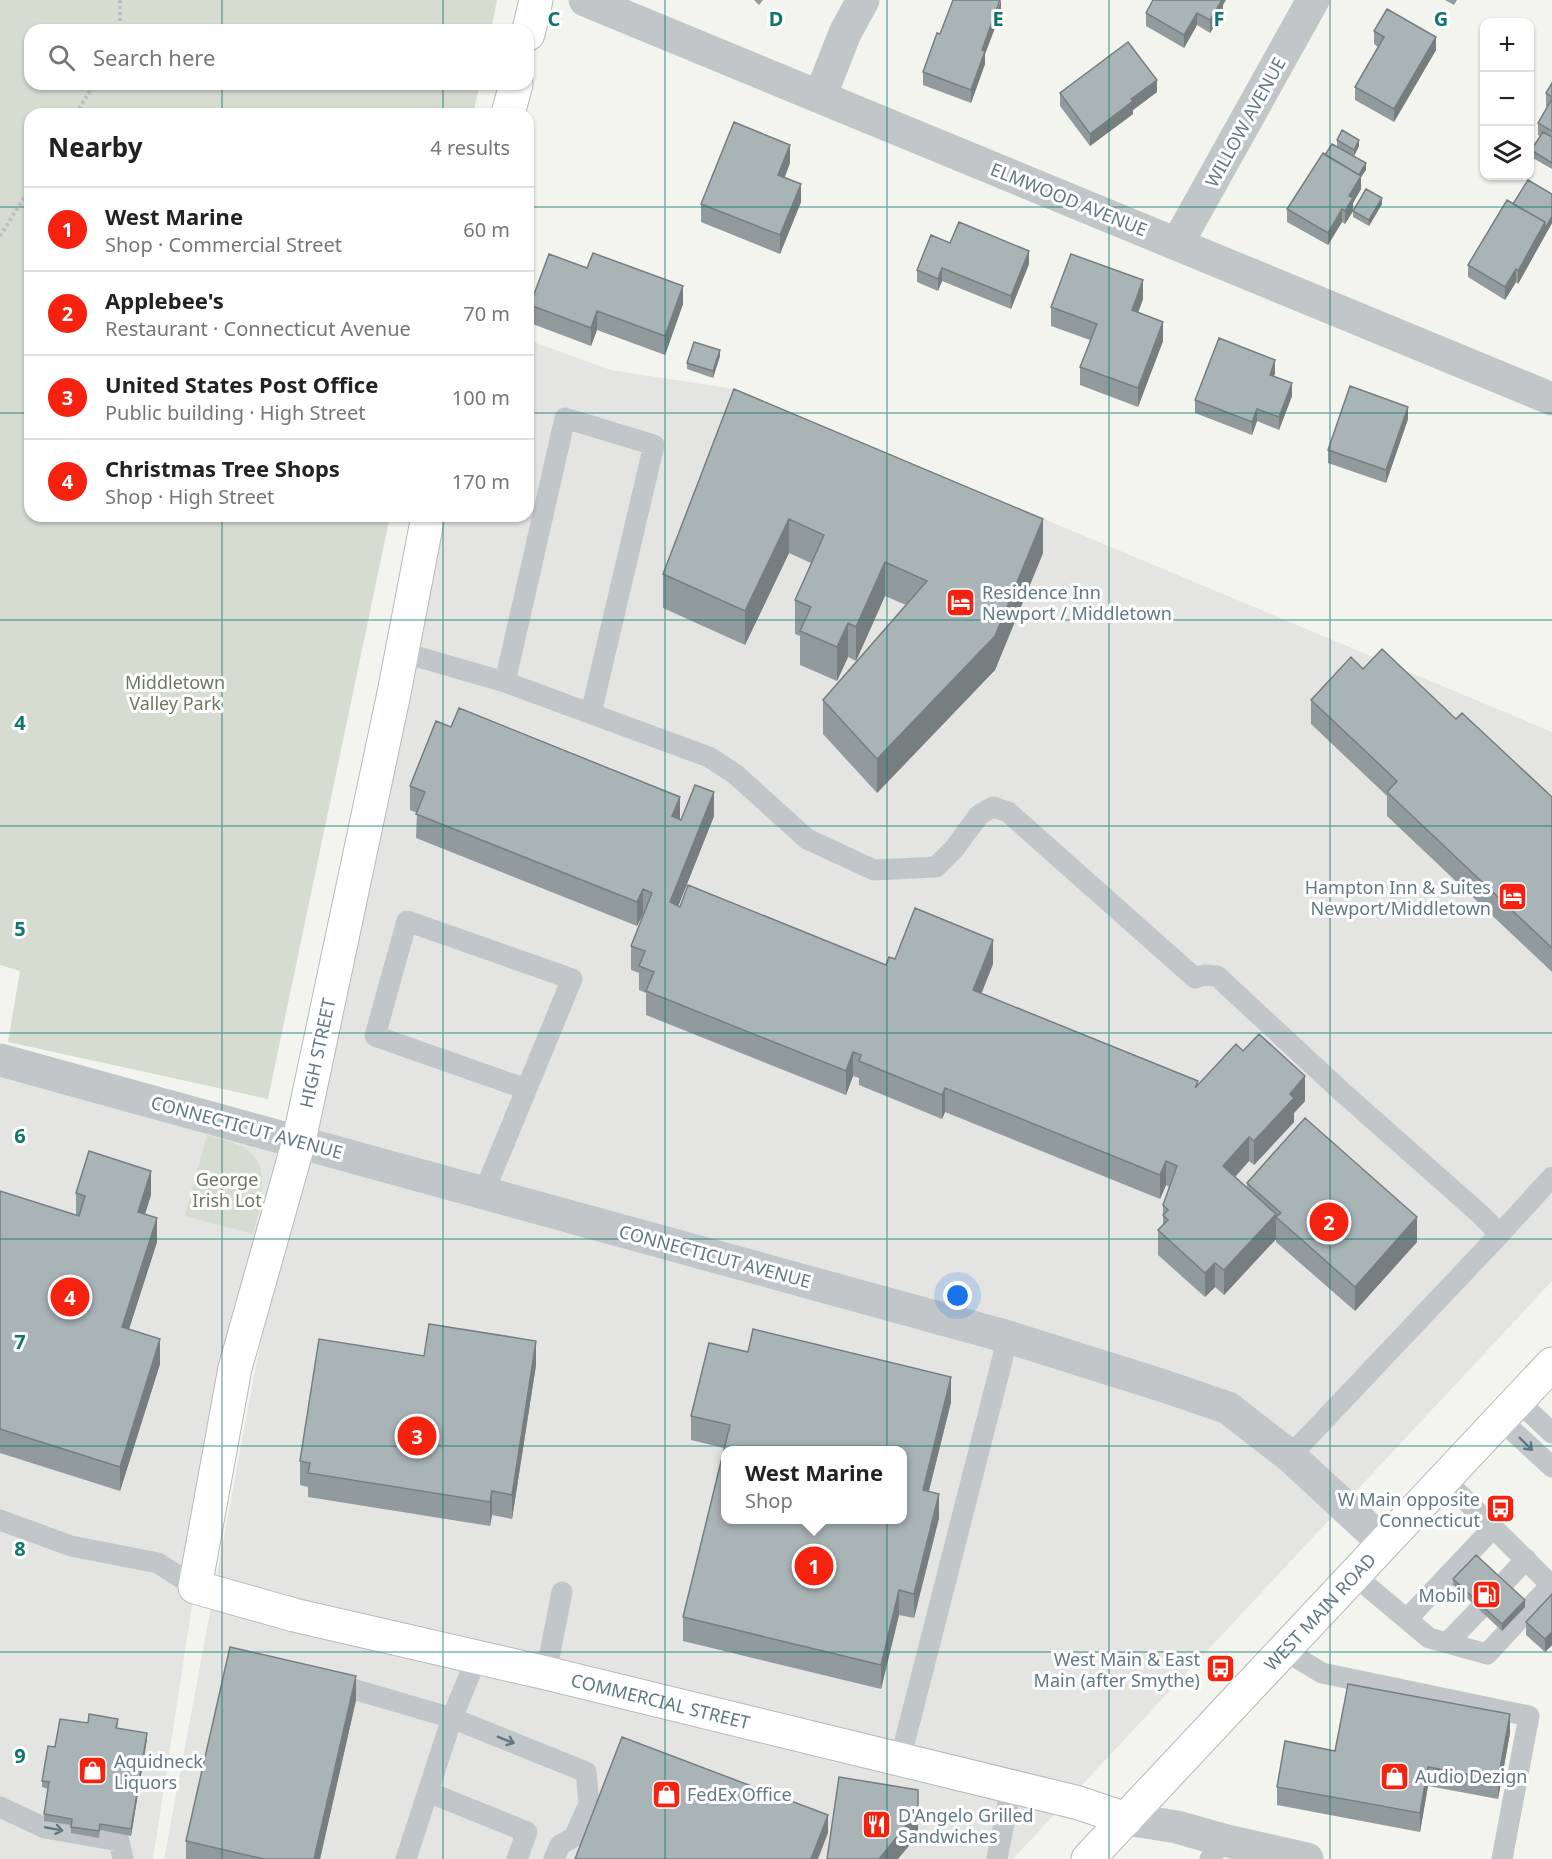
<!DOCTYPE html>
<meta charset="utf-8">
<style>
:root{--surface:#fff;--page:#f6f6f6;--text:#222;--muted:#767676;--line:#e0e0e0;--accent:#f4220f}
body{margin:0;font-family:"Noto Sans",sans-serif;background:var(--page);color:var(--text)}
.controls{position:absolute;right:18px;top:18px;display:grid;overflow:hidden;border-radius:12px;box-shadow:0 2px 4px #0004}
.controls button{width:54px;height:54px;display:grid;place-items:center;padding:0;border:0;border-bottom:2px solid var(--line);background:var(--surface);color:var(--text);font:30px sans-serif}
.you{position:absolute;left:958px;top:1296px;width:21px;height:21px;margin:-15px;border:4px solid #fff;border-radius:50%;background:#1a73e8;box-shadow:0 0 0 9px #1a73e833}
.badge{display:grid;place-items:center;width:39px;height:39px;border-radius:50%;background:var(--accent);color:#fff;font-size:20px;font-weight:700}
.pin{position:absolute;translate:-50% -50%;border:3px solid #fff;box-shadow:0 2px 6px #0006}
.popup{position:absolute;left:721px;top:1446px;width:186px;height:78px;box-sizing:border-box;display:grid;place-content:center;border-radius:12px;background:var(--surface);filter:drop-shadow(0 2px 4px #0005);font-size:20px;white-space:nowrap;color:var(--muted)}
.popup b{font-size:22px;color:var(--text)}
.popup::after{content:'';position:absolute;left:50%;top:100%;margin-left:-12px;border:12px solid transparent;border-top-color:var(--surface)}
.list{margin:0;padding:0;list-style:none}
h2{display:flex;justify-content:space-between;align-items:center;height:78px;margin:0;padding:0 24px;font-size:26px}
h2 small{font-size:20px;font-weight:400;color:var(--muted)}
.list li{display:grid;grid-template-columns:39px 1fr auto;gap:18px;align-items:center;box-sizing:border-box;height:84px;padding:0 24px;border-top:2px solid var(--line)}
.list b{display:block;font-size:22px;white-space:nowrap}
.list p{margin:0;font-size:20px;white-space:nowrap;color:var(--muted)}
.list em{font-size:20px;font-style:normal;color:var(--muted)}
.icon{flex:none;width:33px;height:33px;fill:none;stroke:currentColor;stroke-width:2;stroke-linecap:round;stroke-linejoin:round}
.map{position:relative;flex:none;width:1552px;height:1859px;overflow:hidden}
.search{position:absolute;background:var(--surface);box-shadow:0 2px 4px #0004;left:24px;top:24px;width:510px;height:66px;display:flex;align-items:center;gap:15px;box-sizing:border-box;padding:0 21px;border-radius:18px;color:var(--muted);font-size:22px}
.panel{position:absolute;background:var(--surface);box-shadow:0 2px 4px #0004;left:24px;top:108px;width:510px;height:414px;border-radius:18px}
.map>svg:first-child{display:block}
</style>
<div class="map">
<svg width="1552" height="1859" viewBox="0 0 1552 1859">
<rect width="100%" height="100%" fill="#f4f4ef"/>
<!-- built -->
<path fill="#e4e5e3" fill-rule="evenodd" d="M528 340 611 370 734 389 1552 732V1281L1013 1859H164L257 1360 437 516H528ZM726 1450H902V1520H726Z
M0 1060 299 1141 195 1587 153 1859H0Z"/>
<!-- green -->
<path fill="#d6dcd0" d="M0 0H497L491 30H30V84H480L473 114H30V516H390L268 1099 8 1042 20 971 0 965Z
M207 1135C222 1140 243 1143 254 1156 270 1174 258 1213 253 1234L185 1216Z"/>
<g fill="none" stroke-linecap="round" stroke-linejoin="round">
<defs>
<g id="secondary">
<path d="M528 34 536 0"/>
<path d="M508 114 516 84"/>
<path id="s1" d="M428 516 394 693 299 1141 235 1368 195 1587 294 1615 546 1673 1079 1803 1126 1819"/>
</g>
<g id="primary">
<path id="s2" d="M1088 1859 1552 1364"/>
</g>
</defs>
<!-- secondary casing -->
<use href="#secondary" stroke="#b3babd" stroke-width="35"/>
<!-- primary casing -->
<use href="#primary" stroke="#b1b8ba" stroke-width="35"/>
<!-- path -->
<path stroke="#bcbfc1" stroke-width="4" stroke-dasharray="3 3" stroke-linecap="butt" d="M120 0V30
M76 114 94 84
M0 236 30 188"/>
<!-- lane -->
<path stroke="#c1c6c8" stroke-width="21" d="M401 652 505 682 709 757 735 774 807 839 874 870 936 867 954 849 979 815 993 807 1008 812 1195 978 1204 975 1217 976 1341 1091 1480 1214 1500 1234 1290 1456
M505 682 565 418 654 445 591 713
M484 1192 572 979 407 921 375 1036 526 1089
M1500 1234 1552 1177
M1518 1401 1552 1433
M1500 1419 1552 1467
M0 1520 71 1546 158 1563 195 1587
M1354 1575 1429 1638 1487 1654 1551 1585 1444 1479
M1502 1585 1526 1559
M1407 1619 1493 1528
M1447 1643 1479 1610
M1284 1650 1322 1673 1529 1716 1502 1859
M546 1673 562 1592
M329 1682 452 1718 586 1772 589 1804 574 1837 560 1845 554 1859
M900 1760 1008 1337
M428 1792 527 1832 517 1859
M0 1807 45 1828 119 1841 123 1859
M406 1859 452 1718 477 1657
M997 1859 1011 1787
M1210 1859 1223 1840"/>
<!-- street -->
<path stroke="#c1c6c8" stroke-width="33" d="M585 0 1552 399
M820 97 845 33 863 0
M1177 244 1313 0
M0 1060 1008 1337 1164 1386 1228 1408 1290 1456 1384 1543
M1126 1819 1177 1827 1223 1840 1307 1859"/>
<!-- secondary -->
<use href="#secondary" stroke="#fff" stroke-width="33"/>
<!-- primary -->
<use href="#primary" stroke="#fff" stroke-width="33"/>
</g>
<!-- wall -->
<path fill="#919b9d" d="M754 0H763L759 5Z
M1445 0H1457L1454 5Z
M1223 5V12L1210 33 1197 25 1184 48 1146 26V13Z
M1001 12 985 54V64L971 103 923 85V72L940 34Z
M1374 31 1436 50 1394 122 1355 100V87L1378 47 1374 44Z
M1552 83V169L1531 157V150L1540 136 1538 135V123L1547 107 1546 106V93Z
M1157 92 1133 110V114L1090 146 1060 106V93Z
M1337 140 1359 146 1354 156 1366 170 1361 177V189L1353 203V211L1345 224 1342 222 1328 245 1287 222V209L1325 155 1337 146Z
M790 163 785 177 801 202 780 254 701 222V204Z
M1552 194V223L1518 284 1516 282 1505 300 1468 277V265Z
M1382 204 1369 226 1353 217V211Z
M1029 264 1011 309 942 281 938 291 917 282V270Z
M587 268 683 304 665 355 597 330 591 346 530 323V305Z
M1143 299 1138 313 1163 341 1138 407 1080 385V367L1090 340 1051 326V307Z
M720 356 713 378 687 369V363Z
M1275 373 1274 376 1292 396 1279 430 1257 421 1252 435 1195 413V400Z
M734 389 1043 553 995 670 877 793 823 734V700L906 605 885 596 856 661 848 657 837 681 800 665V636L795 634V600L811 563 789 553 745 645 663 608V574Z
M1408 419 1386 483 1328 463V450Z
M1363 669 1456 719 1552 797V972L1387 816V796L1311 724V700Z
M410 786 681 820 714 816 678 906 886 965 895 959 993 964 981 994 1198 1085 1243 1051 1305 1101 1294 1113V1122L1254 1165 1249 1161 1235 1177 1247 1188V1183L1417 1242 1355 1311 1276 1242V1233V1239L1224 1295 1215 1287 1205 1297 1158 1255V1230L1163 1226V1205L1169 1187 1166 1185 1160 1199 945 1112 942 1119 859 1085V1078L853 1076 846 1095 646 1015V993L639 990V973L631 970V946L644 914H643L637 926 416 838 417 813 410 810Z
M0 1191 76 1216V1193L151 1195 145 1214 157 1242 129 1329 160 1364 120 1491 0 1453Z
M424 1356 536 1365 512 1519 492 1515 490 1526 308 1497V1487L300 1485V1461Z
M951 1402 929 1491 939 1518 914 1618 899 1615 881 1689 683 1641V1617L724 1448 691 1440V1416Z
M1453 1579 1525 1607 1502 1631 1453 1585Z
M1552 1594V1645L1545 1652 1526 1635V1622Z
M356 1700 320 1859H186V1841Z
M88 1723 118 1725 117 1728 147 1739 131 1836 100 1830 99 1838 71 1833V1825L44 1821V1814L48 1789 42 1787V1781L55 1747Z
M1510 1733 1498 1799 1428 1786 1420 1832 1277 1805V1787Z"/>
<!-- shaded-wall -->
<path fill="#767e80" d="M1001 0V12L985 54V64L971 103V90L982 50Z
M1220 0H1226L1223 5V12L1210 33V20Z
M1197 13V25L1184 48V35Z
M1436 37V50L1394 122V109Z
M1157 80V92L1133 110V114L1090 146V134L1131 99Z
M1359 140V146L1354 156V150Z
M790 145V163L778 193V175Z
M1366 163V170L1361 177V189L1353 203V211L1345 224V211L1349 196 1356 180Z
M801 184V202L780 254V235Z
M1382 198V204L1369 226V220Z
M1342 209V222L1328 245V233Z
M1552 216V223L1518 284V271L1545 222Z
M1029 251V264L1011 309V296Z
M942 268V281L938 291V279Z
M1516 269V282L1505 300V287Z
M1143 280V299L1132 329V310Z
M683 286V304L665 355V336Z
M597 311V330L591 346V328Z
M1163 322V341L1138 407V388Z
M720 350V356L713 378V371Z
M1275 360V373L1270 387V375Z
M1292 383V396L1279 430V417Z
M1408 407V419L1386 483V470Z
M1257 409V421L1252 435V422Z
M789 519V553L745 645V611Z
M1043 519V553L995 670 877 793V759Z
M885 562V596L856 661V627Z
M848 623V657L837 681V647Z
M714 792V816L670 927V902Z
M680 797V821L672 816Z
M643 889V914L637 926V902Z
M993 940V964L973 1015V990Z
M853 1052V1076L846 1095V1071Z
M1305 1076V1101L1294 1113V1122L1254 1165V1141L1290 1094Z
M945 1088V1112L942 1119V1095Z
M1249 1137V1161L1223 1190V1166Z
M1166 1161V1185L1160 1199V1175Z
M151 1171V1195L138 1236V1212Z
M1276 1214V1239L1224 1295V1270Z
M1417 1217V1242L1355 1311V1287Z
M157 1218V1242L122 1351V1327Z
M1215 1263V1287L1205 1297V1273Z
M160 1339V1364L120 1491V1467Z
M536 1341V1365L512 1519V1495Z
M951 1377V1402L923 1514V1490Z
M492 1491V1515L490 1526V1502Z
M939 1494V1518L914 1618V1594Z
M899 1590V1615L881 1689V1665Z
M1525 1600V1607L1502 1631V1624Z
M1552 1632V1645L1545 1652V1639Z
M356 1676V1700L320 1859H314Z
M1510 1714V1733L1498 1799V1780Z
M147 1733V1739L131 1836V1829Z
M1428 1767V1786L1420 1832V1813Z
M918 1790V1835L898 1859H879Z
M828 1815V1833L818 1859H811Z"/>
<!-- building -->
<path fill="#a9b4b7" stroke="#767e80" stroke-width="1.5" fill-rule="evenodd" d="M953 0H1000L982 50 985 51 971 90 923 72 937 33 940 34Z
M1153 0H1222L1210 20 1197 13 1184 35 1146 13Z
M1387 9 1436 37 1394 109 1355 87 1384 37 1374 31Z
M1128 42 1157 80 1131 99 1133 101 1090 134 1060 93Z
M1552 83V97L1546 93Z
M1552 99V131L1538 123Z
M734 122 790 145 778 175 801 184 780 235 701 204Z
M1342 130 1359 140 1354 150 1337 140Z
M1543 132 1552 137V163L1531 150Z
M1332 144 1366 163 1359 175 1325 155Z
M1323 153 1361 176 1349 196 1353 198 1345 211 1342 209 1328 233 1287 209Z
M1528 180 1552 194V216L1545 229V222L1513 204Z
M1366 189 1382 198 1369 220 1353 211Z
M1507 200 1545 222 1518 271 1516 269 1505 287 1468 265Z
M959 222 1029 251 1011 296 942 268 938 279 917 270 931 235 950 243Z
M593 253 683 286 665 336 597 311 591 328 530 305 549 254 587 268Z
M1071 254 1143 280 1132 310 1163 322 1138 388 1080 367 1097 324 1051 307Z
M1219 338 1275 360 1270 375 1292 383 1279 417 1257 409 1252 422 1195 400Z
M694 342 720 350 713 371 687 363Z
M1350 386 1408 407 1386 470 1328 450Z
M734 389 1043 519 995 636 877 759 823 700 927 581 885 562 856 627 848 623 837 647 800 631 811 607 795 600 824 535 789 519 745 611 663 574Z
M1382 649 1456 719 1462 713 1552 797V948L1387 792 1397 781 1311 700 1351 657 1363 669Z
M459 708 680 797 672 816 681 820 695 785 714 792 670 902 680 907 688 885 886 965 889 957 895 959 915 908 993 940 973 990 1198 1081 1195 1088 1236 1044 1243 1051 1259 1034 1305 1076 1290 1094 1294 1098 1254 1141 1249 1137 1223 1166 1276 1214 1224 1270 1215 1263 1205 1273 1158 1230 1168 1220 1163 1215 1168 1210 1163 1205 1177 1166 1166 1161 1160 1175 945 1088 942 1095 859 1061 861 1055 853 1052 846 1071 646 991 654 972 639 966 645 951 631 946 652 893 643 889 637 902 416 814 425 792 410 786 436 721 451 727Z
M1305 1118 1417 1217 1355 1287 1276 1217 1281 1213 1247 1183Z
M89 1151 151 1171 138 1212 157 1218 122 1327 160 1339 120 1467 0 1429V1191L79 1216 85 1196 76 1193Z
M429 1324 536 1341 512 1495 492 1491 490 1502 308 1473 310 1463 300 1461 319 1339 424 1356Z
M753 1329 951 1377 923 1490 939 1494 914 1594 899 1590 881 1665 683 1617 730 1425 691 1416 709 1343 748 1352ZM726 1450H903V1520H726Z
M1476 1555 1525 1600 1502 1624 1453 1579Z
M1552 1594V1632L1545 1639 1526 1622Z
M230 1647 356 1676 314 1859H264L186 1841Z
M1348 1684 1510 1714 1498 1780 1428 1767 1420 1813 1277 1787 1285 1741 1335 1751Z
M89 1714 118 1719 116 1728 147 1733 131 1829 100 1824 99 1831 71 1827 72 1819 44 1814 49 1782 42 1781 48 1746 55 1747 60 1719 88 1723Z
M622 1737 828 1815 811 1859H575Z
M839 1777 918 1790V1811L879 1859H827Z"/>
<!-- one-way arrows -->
<defs><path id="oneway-shaft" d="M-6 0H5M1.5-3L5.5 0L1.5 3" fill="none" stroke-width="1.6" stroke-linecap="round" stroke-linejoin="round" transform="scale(1.5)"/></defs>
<g stroke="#607983">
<use href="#oneway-shaft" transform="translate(1526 1444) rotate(44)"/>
<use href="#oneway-shaft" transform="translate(506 1740) rotate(22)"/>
<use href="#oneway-shaft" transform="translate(54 1829) rotate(11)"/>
</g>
<!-- grid -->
<path fill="none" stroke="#0f766e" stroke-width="1.5" stroke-opacity="0.55" d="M222 0V30M443 0V30M665 0V1859M887 0V1859M1109 0V1859M1330 0V1859M222 84V114M443 84V114M0 207H30M528 207H1552M0 413H30M528 413H1552M222 516V1859M443 516V1859M0 620H1552M0 826H1552M0 1033H1552M0 1239H1552M0 1446H1552M0 1652H1552"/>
<!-- icons -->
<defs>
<symbol id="hotel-square" viewBox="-11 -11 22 22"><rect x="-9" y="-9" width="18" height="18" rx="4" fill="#f4220f" stroke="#fff"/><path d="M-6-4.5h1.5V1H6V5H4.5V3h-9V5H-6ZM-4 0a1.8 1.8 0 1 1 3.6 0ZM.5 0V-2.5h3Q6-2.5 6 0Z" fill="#fff"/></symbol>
<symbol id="bus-square" viewBox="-11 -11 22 22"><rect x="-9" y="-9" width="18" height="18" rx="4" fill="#f4220f" stroke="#fff"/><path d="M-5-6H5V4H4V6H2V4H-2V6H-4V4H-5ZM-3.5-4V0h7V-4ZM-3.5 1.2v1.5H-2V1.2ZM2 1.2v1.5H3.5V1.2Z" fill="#fff"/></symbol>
<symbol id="fuel-square" viewBox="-11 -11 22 22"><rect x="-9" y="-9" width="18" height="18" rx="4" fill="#f4220f" stroke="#fff"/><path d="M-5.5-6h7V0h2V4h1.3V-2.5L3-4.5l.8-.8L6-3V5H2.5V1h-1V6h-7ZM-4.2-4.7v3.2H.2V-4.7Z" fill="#fff"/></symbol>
<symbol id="shop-square" viewBox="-11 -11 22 22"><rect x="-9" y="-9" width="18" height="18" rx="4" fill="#f4220f" stroke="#fff"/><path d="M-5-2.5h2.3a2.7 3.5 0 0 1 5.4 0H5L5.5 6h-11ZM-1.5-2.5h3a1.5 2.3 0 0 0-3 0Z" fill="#fff"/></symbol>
<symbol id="restaurant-square" viewBox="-11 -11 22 22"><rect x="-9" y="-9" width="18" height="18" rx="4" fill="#f4220f" stroke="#fff"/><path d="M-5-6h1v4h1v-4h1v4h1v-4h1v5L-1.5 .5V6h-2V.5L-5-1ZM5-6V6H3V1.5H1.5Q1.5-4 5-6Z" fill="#fff"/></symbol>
</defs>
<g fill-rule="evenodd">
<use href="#hotel-square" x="944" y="586" width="33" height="33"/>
<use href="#hotel-square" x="1496" y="880" width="33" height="33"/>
<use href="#bus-square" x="1484" y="1492" width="33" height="33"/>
<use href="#fuel-square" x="1470" y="1578" width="33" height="33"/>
<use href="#bus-square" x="1204" y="1652" width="33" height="33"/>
<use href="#shop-square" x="76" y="1754" width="33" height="33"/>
<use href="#shop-square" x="1378" y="1760" width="33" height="33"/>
<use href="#shop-square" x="650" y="1778" width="33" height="33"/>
<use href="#restaurant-square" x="860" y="1808" width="33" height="33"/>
</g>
<g text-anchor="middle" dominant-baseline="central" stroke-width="6" stroke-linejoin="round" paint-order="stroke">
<!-- street labels -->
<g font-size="18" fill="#607983" stroke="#fff">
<text transform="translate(1245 122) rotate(-61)">WILLOW AVENUE</text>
<text transform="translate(1069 199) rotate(22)">ELMWOOD AVENUE</text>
<text transform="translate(317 1053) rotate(-78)">HIGH STREET</text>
<text transform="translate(247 1127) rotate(15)">CONNECTICUT AVENUE</text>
<text transform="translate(715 1256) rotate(15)">CONNECTICUT AVENUE</text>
<text stroke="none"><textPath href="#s2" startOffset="339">WEST MAIN ROAD</textPath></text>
<text stroke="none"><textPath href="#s1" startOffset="1576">COMMERCIAL STREET</textPath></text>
</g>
<!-- poi labels -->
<g font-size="18" fill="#607983" stroke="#fff" text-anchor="start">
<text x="982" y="592">Residence Inn<tspan x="982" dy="21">Newport / Middletown</tspan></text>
<text x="1491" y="887" text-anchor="end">Hampton Inn &amp; Suites<tspan x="1491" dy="21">Newport/Middletown</tspan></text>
<text x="1480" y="1499" text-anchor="end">W Main opposite<tspan x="1480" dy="21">Connecticut</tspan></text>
<text x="1466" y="1595" text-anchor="end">Mobil</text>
<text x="1200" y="1659" text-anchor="end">West Main &amp; East<tspan x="1200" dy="21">Main (after Smythe)</tspan></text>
<text x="114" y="1761">Aquidneck<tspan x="114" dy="21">Liquors</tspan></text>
<text x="1415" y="1776">Audio Dezign</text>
<text x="687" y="1794">FedEx Office</text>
<text x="898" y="1815">D'Angelo Grilled<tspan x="898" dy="21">Sandwiches</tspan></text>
</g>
<!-- park labels -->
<g font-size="18" fill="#697a5f" stroke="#fff">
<text x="175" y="682">Middletown<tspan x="175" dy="21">Valley Park</tspan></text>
<text x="227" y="1179">George<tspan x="227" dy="21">Irish Lot</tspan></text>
</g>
</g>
<g font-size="20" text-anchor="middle" font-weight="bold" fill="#0f766e" stroke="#fff" stroke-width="6" stroke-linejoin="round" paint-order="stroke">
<text x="554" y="26">C</text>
<text x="776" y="26">D</text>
<text x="998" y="26">E</text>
<text x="1219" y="26">F</text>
<text x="1441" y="26">G</text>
<text x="20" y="730">4</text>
<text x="20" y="936">5</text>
<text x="20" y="1143">6</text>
<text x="20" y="1349">7</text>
<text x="20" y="1556">8</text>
<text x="20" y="1763">9</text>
</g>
</svg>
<div class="controls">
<button>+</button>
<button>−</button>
<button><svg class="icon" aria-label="layers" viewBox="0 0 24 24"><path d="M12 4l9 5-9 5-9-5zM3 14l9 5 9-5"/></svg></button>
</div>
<div class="you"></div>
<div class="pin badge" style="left:814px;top:1566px">1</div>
<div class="popup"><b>West Marine</b>Shop</div>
<div class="pin badge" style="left:1329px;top:1222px">2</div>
<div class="pin badge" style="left:417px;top:1436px">3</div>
<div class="pin badge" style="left:70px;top:1297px">4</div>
<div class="search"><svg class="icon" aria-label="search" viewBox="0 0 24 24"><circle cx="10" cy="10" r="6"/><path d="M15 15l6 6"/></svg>Search here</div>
<section class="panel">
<h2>Nearby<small>4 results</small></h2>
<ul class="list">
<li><span class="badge">1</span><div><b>West Marine</b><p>Shop · Commercial Street</p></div><em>60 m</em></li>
<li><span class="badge">2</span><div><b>Applebee's</b><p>Restaurant · Connecticut Avenue</p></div><em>70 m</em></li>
<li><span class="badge">3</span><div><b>United States Post Office</b><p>Public building · High Street</p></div><em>100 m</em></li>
<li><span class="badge">4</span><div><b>Christmas Tree Shops</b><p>Shop · High Street</p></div><em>170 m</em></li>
</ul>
</section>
</div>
